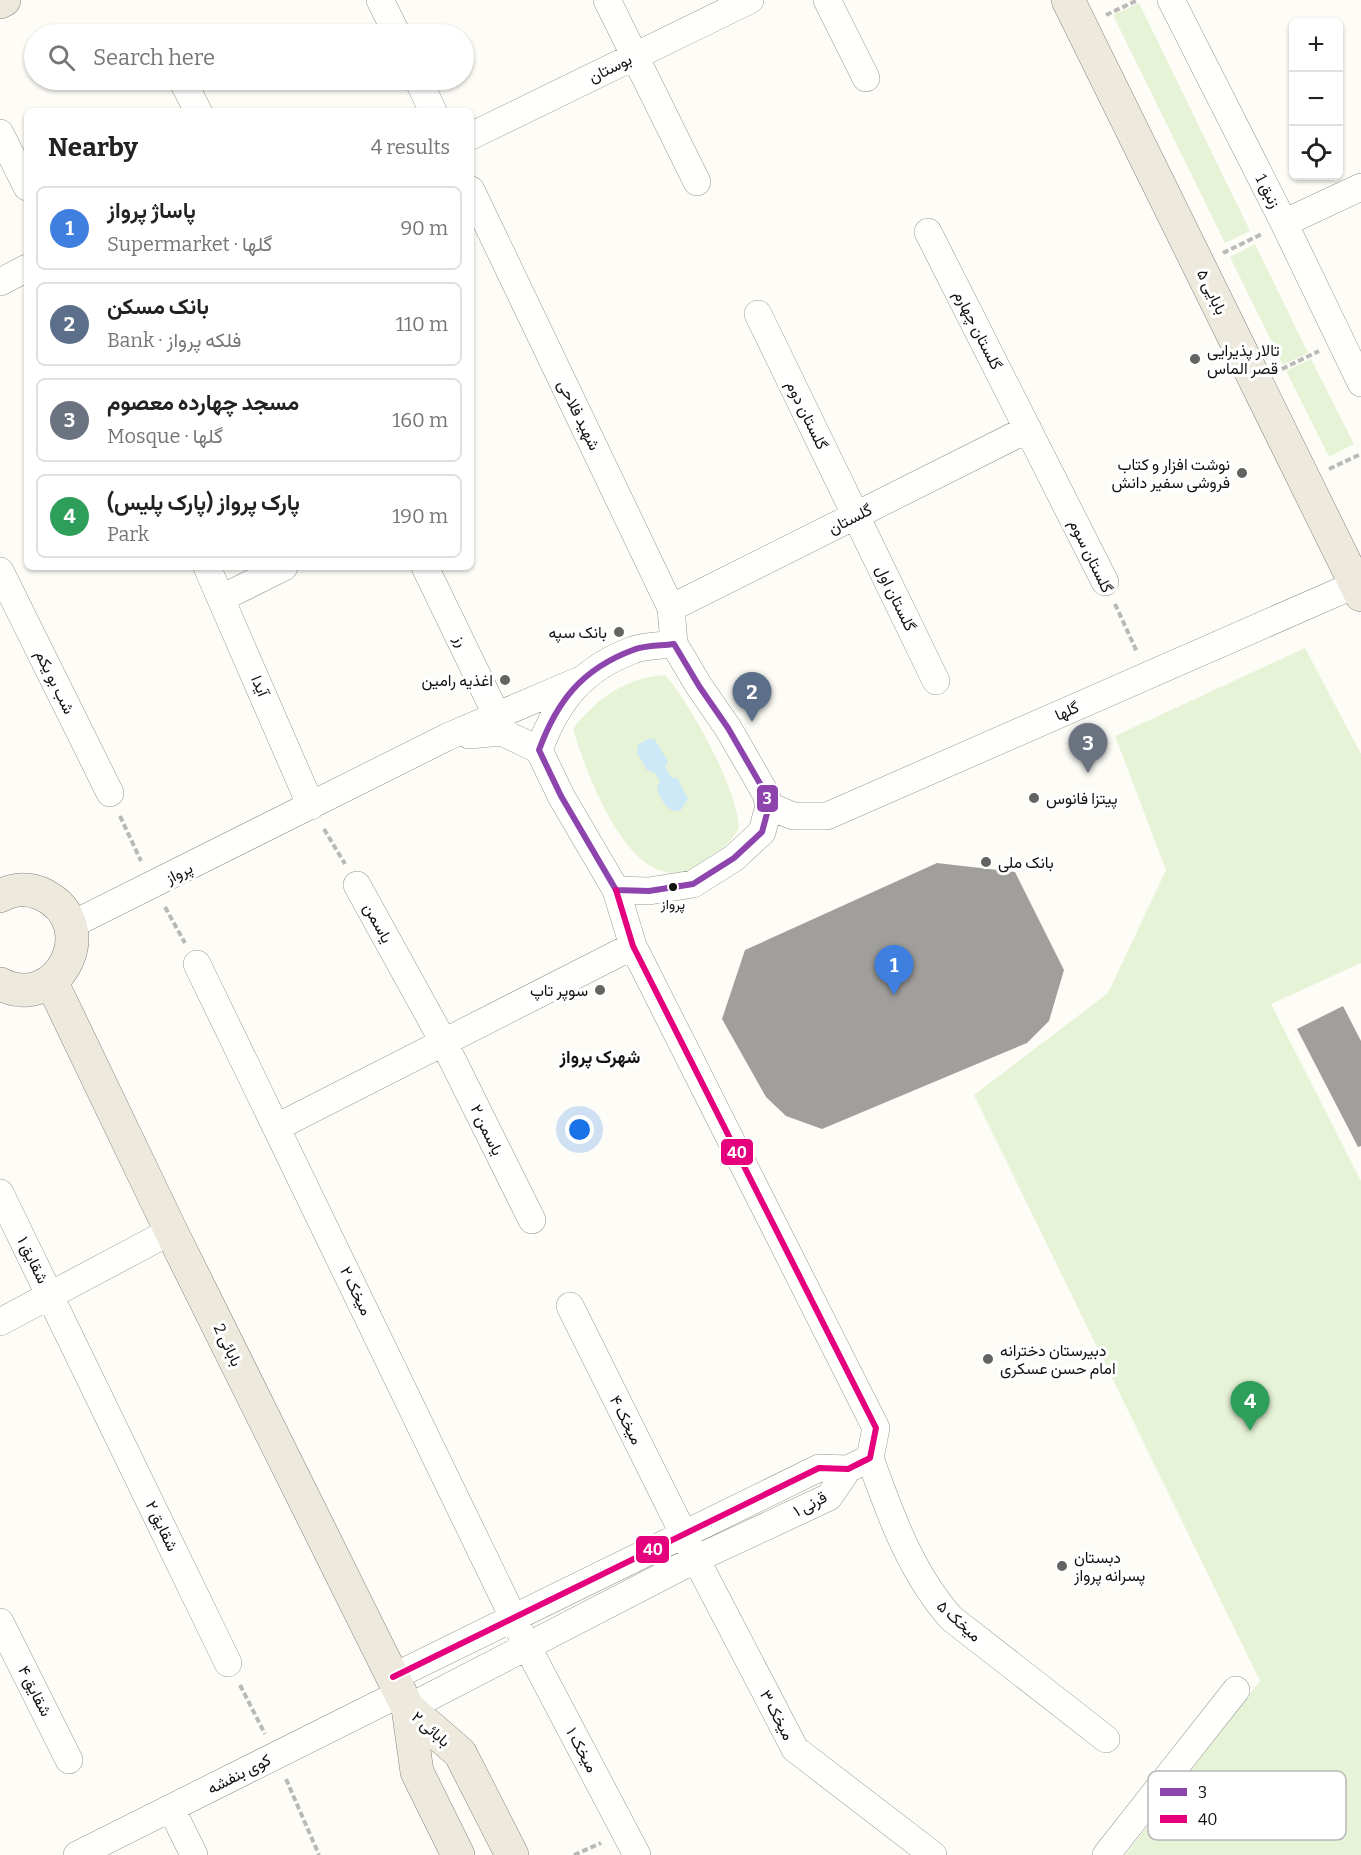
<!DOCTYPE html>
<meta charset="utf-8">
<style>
:root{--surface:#fff;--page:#f2f2f2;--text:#222;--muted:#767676;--line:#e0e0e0;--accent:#646362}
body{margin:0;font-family:Bitter,Vazirmatn,serif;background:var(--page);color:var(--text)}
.controls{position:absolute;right:18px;top:18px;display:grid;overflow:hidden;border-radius:9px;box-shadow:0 2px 4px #0004}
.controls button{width:54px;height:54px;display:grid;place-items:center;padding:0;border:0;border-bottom:2px solid var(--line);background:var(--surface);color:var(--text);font:30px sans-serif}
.you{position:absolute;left:580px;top:1130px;width:21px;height:21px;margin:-15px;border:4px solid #fff;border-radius:50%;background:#1a73e8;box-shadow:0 0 0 9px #1a73e833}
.badge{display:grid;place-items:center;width:39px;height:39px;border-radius:50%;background:var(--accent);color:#fff;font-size:20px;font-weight:700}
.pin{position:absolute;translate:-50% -50px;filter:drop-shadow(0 2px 3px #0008)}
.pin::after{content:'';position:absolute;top:32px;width:21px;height:18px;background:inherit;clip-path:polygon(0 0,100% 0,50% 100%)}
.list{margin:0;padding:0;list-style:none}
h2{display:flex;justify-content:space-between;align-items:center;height:78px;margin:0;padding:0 24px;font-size:26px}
h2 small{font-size:20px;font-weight:400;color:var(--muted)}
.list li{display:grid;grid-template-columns:39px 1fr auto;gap:18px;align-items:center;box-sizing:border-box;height:84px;margin:0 12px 12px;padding:0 12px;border:2px solid var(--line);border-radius:9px}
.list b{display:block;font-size:22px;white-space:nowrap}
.list p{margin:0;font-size:20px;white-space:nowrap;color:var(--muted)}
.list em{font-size:20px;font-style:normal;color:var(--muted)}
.icon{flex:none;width:33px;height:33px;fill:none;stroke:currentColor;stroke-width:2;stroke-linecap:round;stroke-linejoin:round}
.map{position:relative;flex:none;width:1361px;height:1855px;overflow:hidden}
.search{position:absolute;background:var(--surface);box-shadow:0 2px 4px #0004;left:24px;top:24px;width:450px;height:66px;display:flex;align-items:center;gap:15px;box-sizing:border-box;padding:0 21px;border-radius:33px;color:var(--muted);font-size:22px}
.panel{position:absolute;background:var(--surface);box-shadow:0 2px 4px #0004;left:24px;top:108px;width:450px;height:462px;border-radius:9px}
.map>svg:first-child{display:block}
</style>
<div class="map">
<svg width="1361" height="1855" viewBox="0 0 1361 1855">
<rect width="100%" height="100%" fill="#fdfcf7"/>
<!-- green -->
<path fill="#e7f3d7" d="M1139 3 1250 231 1225 243 1113 15Z
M1255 244 1308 353 1283 365 1230 257Z
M1311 359 1354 444 1329 457 1286 371Z
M1305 648 1361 754V963L1271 1004 1361 1181V1855H1125L1260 1681 974 1095 1108 993 1166 870 1115 736Z
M665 675C691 704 738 790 739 828 729 845 717 855 700 865 633 907 587 774 573 729 597 698 625 678 665 675Z"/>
<!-- water -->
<path fill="#cde8f7" d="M648 739H654L668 761 665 767 672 778H677L688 799 680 811C666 812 662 800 657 789L660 781 655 773 647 770 637 753 638 745Z"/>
<!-- building -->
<path fill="#a19f9c" d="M937 863 1015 872 1064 970 1049 1021 1027 1043 822 1129 786 1116 766 1097 722 1019 745 950Z
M1343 1006 1361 1041V1146L1358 1147 1297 1029Z"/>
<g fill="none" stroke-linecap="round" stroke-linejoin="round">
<defs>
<path id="minor" d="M380 0 397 34
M607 0 697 182
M827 0 866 78
M1171 0 1284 223 1361 383
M182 80 198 111
M418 80 433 111
M0 133 27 187
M471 136 750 0
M471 190 671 608 674 644
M1284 223 1361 187
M928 232 1105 582
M0 282 27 268
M758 314 936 681
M207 567 311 806
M425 567 497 716
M0 571 110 793
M222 598 284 567
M671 608 1028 429
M674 644 699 686 728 728 766 794 769 806 762 832 734 858 693 884 649 891 616 890 561 796 539 750C557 701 582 669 633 650 645 645 661 646 674 644Z
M469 735 502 732 539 750
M769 806 793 816H827L1361 582
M357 885 443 1041 532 1220
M71 925 447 737 578 681
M197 964 527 1646 637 1855
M277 1127 633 946
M0 1193 228 1663
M570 1306 696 1559 795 1749 933 1855
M0 1322 171 1231
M870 1458C890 1514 911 1573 951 1618L1106 1739
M0 1622 69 1760
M393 1677 819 1468 848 1469 870 1458 876 1428 633 946 616 890
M408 1708 696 1559 829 1497 848 1469
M171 1808 194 1855
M77 1855 401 1693
M1106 1855 1236 1690"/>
<path id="major" d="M1068 0 1361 595
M0 2 4 0
M0 896C14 888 30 888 44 895 103 925 59 1014 0 984
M51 981 171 1231 408 1708 417 1772 458 1855
M408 1708 460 1753 512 1855"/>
</defs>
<!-- minor casing -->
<use href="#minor" stroke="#979795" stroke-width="28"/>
<!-- major casing -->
<use href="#major" stroke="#858482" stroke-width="34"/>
<!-- path -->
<path stroke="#b9b9b8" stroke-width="4" stroke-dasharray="6 3" stroke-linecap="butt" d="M1106 15 1138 0
M1223 253 1262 234
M1282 369 1319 351
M1329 469 1361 454
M1115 604 1137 652
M120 816 141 861
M324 829 345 864
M165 907 185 943
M240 1685 265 1734
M286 1779 319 1855
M574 1855 601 1843"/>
<!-- minor -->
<use href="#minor" stroke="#fffffe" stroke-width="27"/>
<!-- major -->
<use href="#major" stroke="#ede9dc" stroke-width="33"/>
<defs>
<path id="bus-1" d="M674 644 699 686 728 728 766 794 769 806 762 832 734 858 693 884 649 891 616 890 561 796 539 750C557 701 582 669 633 650 645 645 661 646 674 644Z"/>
<path id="bus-2" d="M393 1677 819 1468 848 1469 870 1458 876 1428 633 946 616 890"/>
</defs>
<!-- bus-1 casing -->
<use href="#bus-1" stroke="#fff" stroke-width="10"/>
<!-- bus-2 casing -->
<use href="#bus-2" stroke="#fff" stroke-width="10"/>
<!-- bus-1 -->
<use href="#bus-1" stroke="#8e44ad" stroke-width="6"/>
<!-- bus-2 -->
<use href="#bus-2" stroke="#e5007d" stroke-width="6"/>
</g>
<!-- markers -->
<g fill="#646362" stroke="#fff" stroke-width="2">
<circle cx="1195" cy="359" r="6"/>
<circle cx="1242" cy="473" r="6"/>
<circle cx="619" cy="632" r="6"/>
<circle cx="505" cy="680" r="6"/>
<circle cx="1034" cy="798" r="6"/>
<circle cx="986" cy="862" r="6"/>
<circle cx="600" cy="990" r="6"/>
<circle cx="988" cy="1359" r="6"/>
<circle cx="1062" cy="1566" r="6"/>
</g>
<circle fill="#111" stroke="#fff" stroke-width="2" cx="673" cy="887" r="5"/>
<g text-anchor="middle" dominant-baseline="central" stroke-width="6" stroke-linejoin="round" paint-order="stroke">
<!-- bus labels -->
<g font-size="14" fill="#111" stroke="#fff">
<text x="673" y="904">پرواز</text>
</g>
<!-- street labels -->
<g font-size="16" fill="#111" stroke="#fff">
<text transform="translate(610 68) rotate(-26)">بوستان</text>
<text transform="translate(1268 191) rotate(63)">زنبق 1</text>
<text transform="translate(1212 292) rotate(64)">۵ بابایی</text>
<text transform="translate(978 330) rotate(63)">گلستان چهارم</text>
<text transform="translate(579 415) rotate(64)">شهید فلاحی</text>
<text transform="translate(807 415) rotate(64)">گلستان دوم</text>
<text transform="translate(850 519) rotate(-27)">گلستان</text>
<text transform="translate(1091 556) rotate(64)">گلستان سوم</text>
<text transform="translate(896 598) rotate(64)">گلستان اول</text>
<text transform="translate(461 641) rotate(64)">رز</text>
<text transform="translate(55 682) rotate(64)">شب بو یکم</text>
<text transform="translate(260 686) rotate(67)">آیدا</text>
<text transform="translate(1067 711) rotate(-24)">گلها</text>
<text transform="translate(179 873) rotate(-27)">پرواز</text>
<text transform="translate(378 923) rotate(61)">یاسمن</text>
<text transform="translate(487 1130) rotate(64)">یاسمن ۲</text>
<text transform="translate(33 1260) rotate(64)">شقایق ۱</text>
<text transform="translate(356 1291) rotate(64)">میخک ۲</text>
<text transform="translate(228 1345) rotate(64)">بابائی 2</text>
<text transform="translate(626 1420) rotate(63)">میخک ۴</text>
<text transform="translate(810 1504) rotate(-28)">قرنی ۱</text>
<text transform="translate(162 1526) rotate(64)">شقایق ۲</text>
<text transform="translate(959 1621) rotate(42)">میخک ۵</text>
<text transform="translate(35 1691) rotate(63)">شقایق ۴</text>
<text transform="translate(777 1715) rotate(62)">میخک ۳</text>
<text transform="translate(431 1729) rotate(41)">بابائی ۲</text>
<text transform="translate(582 1750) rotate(62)">میخک ۱</text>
<text transform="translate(239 1774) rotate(-27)">کوی بنفشه</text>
</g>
<!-- poi labels -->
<g font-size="16" fill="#111" stroke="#fff" text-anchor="start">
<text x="1207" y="350">تالار پذیرایی<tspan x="1207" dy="18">قصر الماس</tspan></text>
<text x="1230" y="464" text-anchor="end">نوشت افزار و کتاب<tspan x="1230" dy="18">فروشی سفیر دانش</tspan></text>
<text x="607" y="632" text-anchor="end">بانک سپه</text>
<text x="493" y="680" text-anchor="end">اغذیه رامین</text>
<text x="1046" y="798">پیتزا فانوس</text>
<text x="998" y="862">بانک ملی</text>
<text x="588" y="990" text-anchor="end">سوپر تاپ</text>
<text x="1000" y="1350">دبیرستان دخترانه<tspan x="1000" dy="18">امام حسن عسکری</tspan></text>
<text x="1074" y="1557">دبستان<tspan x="1074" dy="18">پسرانه پرواز</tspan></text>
</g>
<!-- neighbourhood labels -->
<g font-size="18" font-weight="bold" fill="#111" stroke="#fff">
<text x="600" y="1057">شهرک پرواز</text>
</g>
</g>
<!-- legend -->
<rect x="1148" y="1771" width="198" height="69" rx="9" fill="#fff" stroke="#b8b8b8" stroke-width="1.5"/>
<rect x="1160" y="1788" width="27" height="8" fill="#8e44ad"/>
<rect x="1160" y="1815" width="27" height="8" fill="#e5007d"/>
<g font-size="16" fill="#111">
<text x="1198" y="1798">3</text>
<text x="1198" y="1825">40</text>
</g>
<g stroke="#fff" stroke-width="2">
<rect x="756" y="784" width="23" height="29" rx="6" fill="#8e44ad"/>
<rect x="720" y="1138" width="34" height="28" rx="6" fill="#e5007d"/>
<rect x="635" y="1535" width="35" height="29" rx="6" fill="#e5007d"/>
</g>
<g font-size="16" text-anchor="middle" font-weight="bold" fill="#fff">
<text x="767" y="804">3</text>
<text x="737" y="1158">40</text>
<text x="653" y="1555">40</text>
</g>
</svg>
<div class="controls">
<button>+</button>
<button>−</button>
<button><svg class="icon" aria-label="locate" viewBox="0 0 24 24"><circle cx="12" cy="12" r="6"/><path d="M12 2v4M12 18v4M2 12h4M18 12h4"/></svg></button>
</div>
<div class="you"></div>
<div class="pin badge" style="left:894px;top:995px;background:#3f7fe0">1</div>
<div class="pin badge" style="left:752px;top:722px;background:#5c6f8a">2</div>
<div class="pin badge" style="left:1088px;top:773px;background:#6b7280">3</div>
<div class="pin badge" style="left:1250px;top:1431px;background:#2e9e5b">4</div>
<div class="search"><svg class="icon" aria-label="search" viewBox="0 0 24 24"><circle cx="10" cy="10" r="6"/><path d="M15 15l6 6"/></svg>Search here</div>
<section class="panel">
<h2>Nearby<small>4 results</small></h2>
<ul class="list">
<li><span class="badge" style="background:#3f7fe0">1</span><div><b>پاساژ پرواز</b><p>Supermarket · گلها</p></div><em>90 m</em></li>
<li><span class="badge" style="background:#5c6f8a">2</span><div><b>بانک مسکن</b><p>Bank · فلکه پرواز</p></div><em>110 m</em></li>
<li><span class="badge" style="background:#6b7280">3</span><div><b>مسجد چهارده معصوم</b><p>Mosque · گلها</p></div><em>160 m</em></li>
<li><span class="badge" style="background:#2e9e5b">4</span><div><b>پارک پرواز (پارک پلیس)</b><p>Park</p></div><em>190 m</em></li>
</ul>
</section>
</div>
